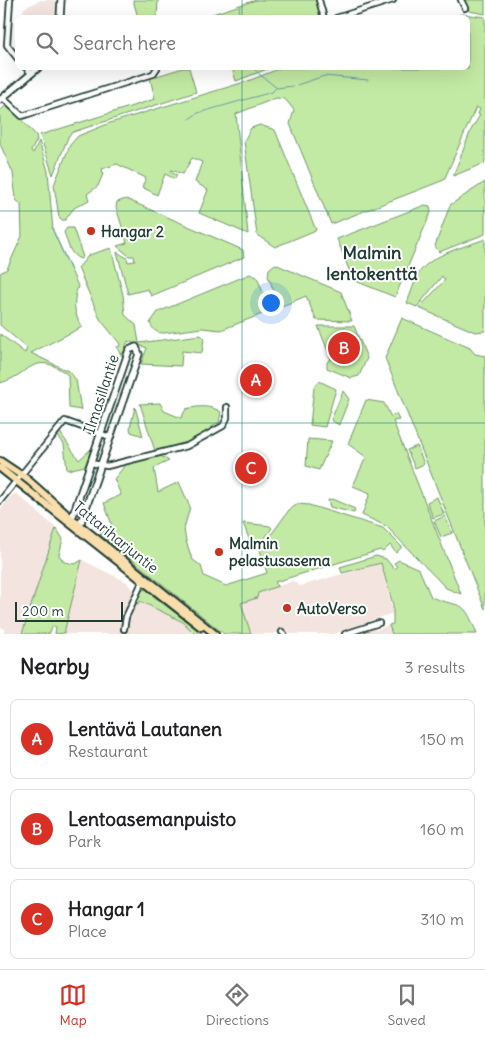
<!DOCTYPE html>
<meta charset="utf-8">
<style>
:root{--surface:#fff;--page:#f2f2f2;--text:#202124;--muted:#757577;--line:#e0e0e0;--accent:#d93025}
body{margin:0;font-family:Delius,sans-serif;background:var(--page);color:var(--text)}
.scale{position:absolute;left:15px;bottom:12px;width:108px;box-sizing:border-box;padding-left:5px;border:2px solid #1f3d34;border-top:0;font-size:14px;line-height:18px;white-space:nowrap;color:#1f3d34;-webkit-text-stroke:4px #fff;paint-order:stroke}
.you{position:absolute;left:270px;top:302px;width:18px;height:18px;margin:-12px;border:4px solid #fff;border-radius:50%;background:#1a73e8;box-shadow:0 0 0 8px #1a73e833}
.badge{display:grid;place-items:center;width:32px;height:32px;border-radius:50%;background:var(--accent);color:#fff;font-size:16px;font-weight:700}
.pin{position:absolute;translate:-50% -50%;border:2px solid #fff;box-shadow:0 1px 5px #0006}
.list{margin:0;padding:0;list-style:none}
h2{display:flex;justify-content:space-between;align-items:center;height:65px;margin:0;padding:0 20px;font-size:21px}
h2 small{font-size:16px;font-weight:400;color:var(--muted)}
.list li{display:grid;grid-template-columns:32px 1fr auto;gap:15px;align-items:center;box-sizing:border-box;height:80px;margin:0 10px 10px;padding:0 10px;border:1px solid var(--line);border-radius:8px}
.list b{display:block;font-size:19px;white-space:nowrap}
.list p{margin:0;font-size:16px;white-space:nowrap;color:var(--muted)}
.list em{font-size:16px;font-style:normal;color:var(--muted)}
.icon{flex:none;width:28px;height:28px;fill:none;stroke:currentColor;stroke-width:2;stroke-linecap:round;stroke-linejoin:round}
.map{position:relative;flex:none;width:485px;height:634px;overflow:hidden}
.search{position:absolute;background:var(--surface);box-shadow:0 5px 20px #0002;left:15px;right:15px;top:15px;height:55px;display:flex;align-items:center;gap:12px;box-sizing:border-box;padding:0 18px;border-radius:8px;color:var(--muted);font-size:19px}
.sheet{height:335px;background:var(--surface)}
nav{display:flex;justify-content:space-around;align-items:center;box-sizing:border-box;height:70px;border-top:1px solid var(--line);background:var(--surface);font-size:14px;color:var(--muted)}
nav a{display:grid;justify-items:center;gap:2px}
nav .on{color:var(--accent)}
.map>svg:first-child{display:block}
</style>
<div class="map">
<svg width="485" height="634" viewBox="0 0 485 634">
<rect width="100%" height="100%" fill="#fff"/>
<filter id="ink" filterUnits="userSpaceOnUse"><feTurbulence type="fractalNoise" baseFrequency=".02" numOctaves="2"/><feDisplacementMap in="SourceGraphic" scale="10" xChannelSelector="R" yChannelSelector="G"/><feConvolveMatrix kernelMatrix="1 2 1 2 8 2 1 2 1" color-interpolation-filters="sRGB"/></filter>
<g filter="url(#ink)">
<!-- built -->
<path fill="#f4e4df" d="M41 0H56V17H22L24 8Z
M16 493 56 528 22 634H3L5 629 0 627V510L10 497Z
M82 560 127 582 140 601 183 622 195 634H64Z
M381 563 393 613 334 634H288L284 630 273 634H251L241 603 257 598 258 593 293 581 300 586Z
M389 625 392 634H355L370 628 376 630Z"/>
<!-- green -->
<path fill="#c3eaa4" stroke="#71946c" d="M133 0H158L157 17H135L137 14Z
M256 0H318L323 18H200Z
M463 0H485V14L469 11Z
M462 14 485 17V163L453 176 471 130 480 115 478 114 480 109 476 107 444 180 331 224 290 124 294 110 285 99 276 98 236 114 248 234 199 213 208 190 195 182 202 162 192 158 183 174 171 170 170 172 177 175 175 179 165 174 157 195 142 187 146 178 117 164 102 169 103 174 98 186 87 194 89 200 74 208 65 220H62L59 217 54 185 70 145 78 136 110 123 248 81 281 68H468V18L451 17Z
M183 68H189L196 92 73 132 69 135 53 175 40 135 155 99 150 78Z
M232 68H270L236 81Z
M5 106H8L36 135 37 140 31 151 33 153 39 141 48 171 53 231 78 286C73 301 73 313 82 327L31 353 70 372 76 380 81 410 69 408 68 375C34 348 29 376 0 383V334L25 353 27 348 0 325V273L7 269 22 236 21 204 16 200 13 173 0 144V111Z
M260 125 275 130 316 230 275 247 257 235 244 141 251 128Z
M485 182V234L439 252 435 246 450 205Z
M126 199 243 250 244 257 151 296 148 289 128 294 117 252 127 258 128 262 135 261 134 256H129L117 246 127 243 116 207 117 202Z
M425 205 430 206 431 212 395 297 353 280 337 239Z
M67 228H73L83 257 80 259C69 254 68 243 64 232Z
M485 239V331L475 332 419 308 445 280 442 276 417 307 407 303C411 293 414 282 419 273 431 254 465 247 485 239Z
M111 248 123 295 125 315 136 325 139 343 201 335 204 338 202 353 182 351 181 366 141 364 147 348 128 341 122 356 116 347H119L120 344 100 319 78 268 89 255Z
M275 264 341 292 352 321 316 320 306 296 280 307 268 276 269 269Z
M250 274 257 277 270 311 221 330 202 328 164 333C156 333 153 330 150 323L158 312Z
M402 318 470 348 475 354 485 356V609L385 358Z
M318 326H354L367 358 359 376 351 378 327 368V362L331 359Z
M319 381 336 389 325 427 310 425 314 387Z
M343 391 349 399 339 425 331 420Z
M366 400 384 403 391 417 396 414 399 420 393 421 461 594 446 588 386 526 362 515 370 493 353 486 366 457 348 444Z
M160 403 164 411 181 418 186 409C197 406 211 405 221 412L219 423C211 425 210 431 204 435 191 445 171 447 155 451L140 404Z
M135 407 143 436 131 432 130 428Z
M59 431 79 460 92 448 85 466 67 470 64 444 56 433Z
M308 439 332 441 319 470 306 466Z
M417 446 424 464 415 468 407 450Z
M161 456 169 461 154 468 158 492 179 482 190 507 184 529 186 541 192 559 201 566 204 576 226 586 267 573 260 550 289 510 298 504 309 505 383 528 402 547 396 553 390 545 383 552 380 550 275 582 278 586 258 593 257 598 241 603 251 634H224L100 534 112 525 104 503 121 495 114 479 126 464Z
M437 497 444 514 433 518 427 502Z
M332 499 355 509 354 513 330 507 328 500Z
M445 516 452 533 441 537 434 521Z
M243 523 270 526 272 528 262 542 251 544Z
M56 528 63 539 59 555 64 562 75 564 82 560 64 633 55 634 56 627 53 626 49 634H22Z
M376 556 386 559 394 569 397 567 394 563 399 560 419 569 431 597C463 610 462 596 477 634H392L389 625 393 624V605L381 563 342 573 340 567Z
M146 589 152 595 203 634H195L183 622 140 601 138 604 135 603 140 591Z"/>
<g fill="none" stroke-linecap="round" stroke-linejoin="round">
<!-- stream -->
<path stroke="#669ca9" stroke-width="1" d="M238 18 240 5
M253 68 257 72
M259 74 277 88 293 86
M297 85 324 76 368 80
M189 119 198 113 272 92 276 88
M52 228 70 268"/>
<defs>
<path id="minor" d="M10 0 7 45 18 59
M319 0 324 18
M461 0 465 8
M336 18 393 0
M26 68 31 73
M3 98 22 116 153 74 157 68
M91 463 107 466 187 446 223 426 227 418V407
M0 501 65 421 110 437
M124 629 126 617 144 578
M282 632 284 634
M345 634 379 623"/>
<path id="secondary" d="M60 18 61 0
M0 100 38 68
M71 521 129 350 136 347 139 354 79 528"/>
<path id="primary" d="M0 461 27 479 71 518 215 634
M0 468 201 627"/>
</defs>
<!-- minor casing -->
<use href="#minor" stroke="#1f3d34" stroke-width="8"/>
<!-- secondary casing -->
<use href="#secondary" stroke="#1f3d34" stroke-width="9"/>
<!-- primary casing -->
<use href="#primary" stroke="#1f3d34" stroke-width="10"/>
<!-- minor -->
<use href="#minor" stroke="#fff" stroke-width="4.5"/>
<!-- secondary -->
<use href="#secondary" stroke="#fff" stroke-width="5.5"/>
<!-- primary -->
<use href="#primary" stroke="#f9deab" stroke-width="6"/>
</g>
</g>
<!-- grid -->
<path fill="none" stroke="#0f766e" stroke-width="1" stroke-opacity="0.55" d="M242 0V18M242 68V634M0 211H485M0 423H485"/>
<!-- markers -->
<g fill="#c8321e" stroke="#fff" stroke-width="2">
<circle cx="91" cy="231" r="5"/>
<circle cx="219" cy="552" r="5"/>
<circle cx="287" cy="608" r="5"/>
</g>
<g text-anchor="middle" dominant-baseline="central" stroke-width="4" stroke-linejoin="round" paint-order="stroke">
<!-- poi labels -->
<g font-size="15" font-weight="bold" fill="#1f3d34" stroke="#fff" text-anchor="start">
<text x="101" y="231">Hangar 2</text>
<text x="229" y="543">Malmin<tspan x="229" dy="17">pelastusasema</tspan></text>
<text x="297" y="608">AutoVerso</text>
</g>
<!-- street labels -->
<g font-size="15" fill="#1f3d34" stroke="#fff">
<text transform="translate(101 394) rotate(-72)">Ilmasillantie</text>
<text transform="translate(116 537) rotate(39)">Tattariharjuntie</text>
</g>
<!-- quarter labels -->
<g font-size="18" font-weight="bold" fill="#1f3d34" stroke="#fff">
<text x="372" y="252">Malmin<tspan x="372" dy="21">lentokenttä</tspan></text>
</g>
</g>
</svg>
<div class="scale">200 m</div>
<div class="you"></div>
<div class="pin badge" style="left:256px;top:380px">A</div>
<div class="pin badge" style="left:344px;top:348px">B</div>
<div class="pin badge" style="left:251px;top:468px">C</div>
<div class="search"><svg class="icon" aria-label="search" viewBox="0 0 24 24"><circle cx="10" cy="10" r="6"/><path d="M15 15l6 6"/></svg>Search here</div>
</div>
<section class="sheet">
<h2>Nearby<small>3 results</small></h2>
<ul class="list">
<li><span class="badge">A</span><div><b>Lentävä Lautanen</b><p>Restaurant</p></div><em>150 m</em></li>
<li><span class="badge">B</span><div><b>Lentoasemanpuisto</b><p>Park</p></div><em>160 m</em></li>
<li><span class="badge">C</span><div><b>Hangar 1</b><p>Place</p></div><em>310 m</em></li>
</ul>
</section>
<nav>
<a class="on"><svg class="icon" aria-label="map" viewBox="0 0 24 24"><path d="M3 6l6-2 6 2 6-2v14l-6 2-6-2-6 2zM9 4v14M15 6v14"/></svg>Map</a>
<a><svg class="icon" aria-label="directions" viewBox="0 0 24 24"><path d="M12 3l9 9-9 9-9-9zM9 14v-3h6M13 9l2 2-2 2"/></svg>Directions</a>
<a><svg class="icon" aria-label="saved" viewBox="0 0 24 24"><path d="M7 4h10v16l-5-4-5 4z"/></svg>Saved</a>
</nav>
